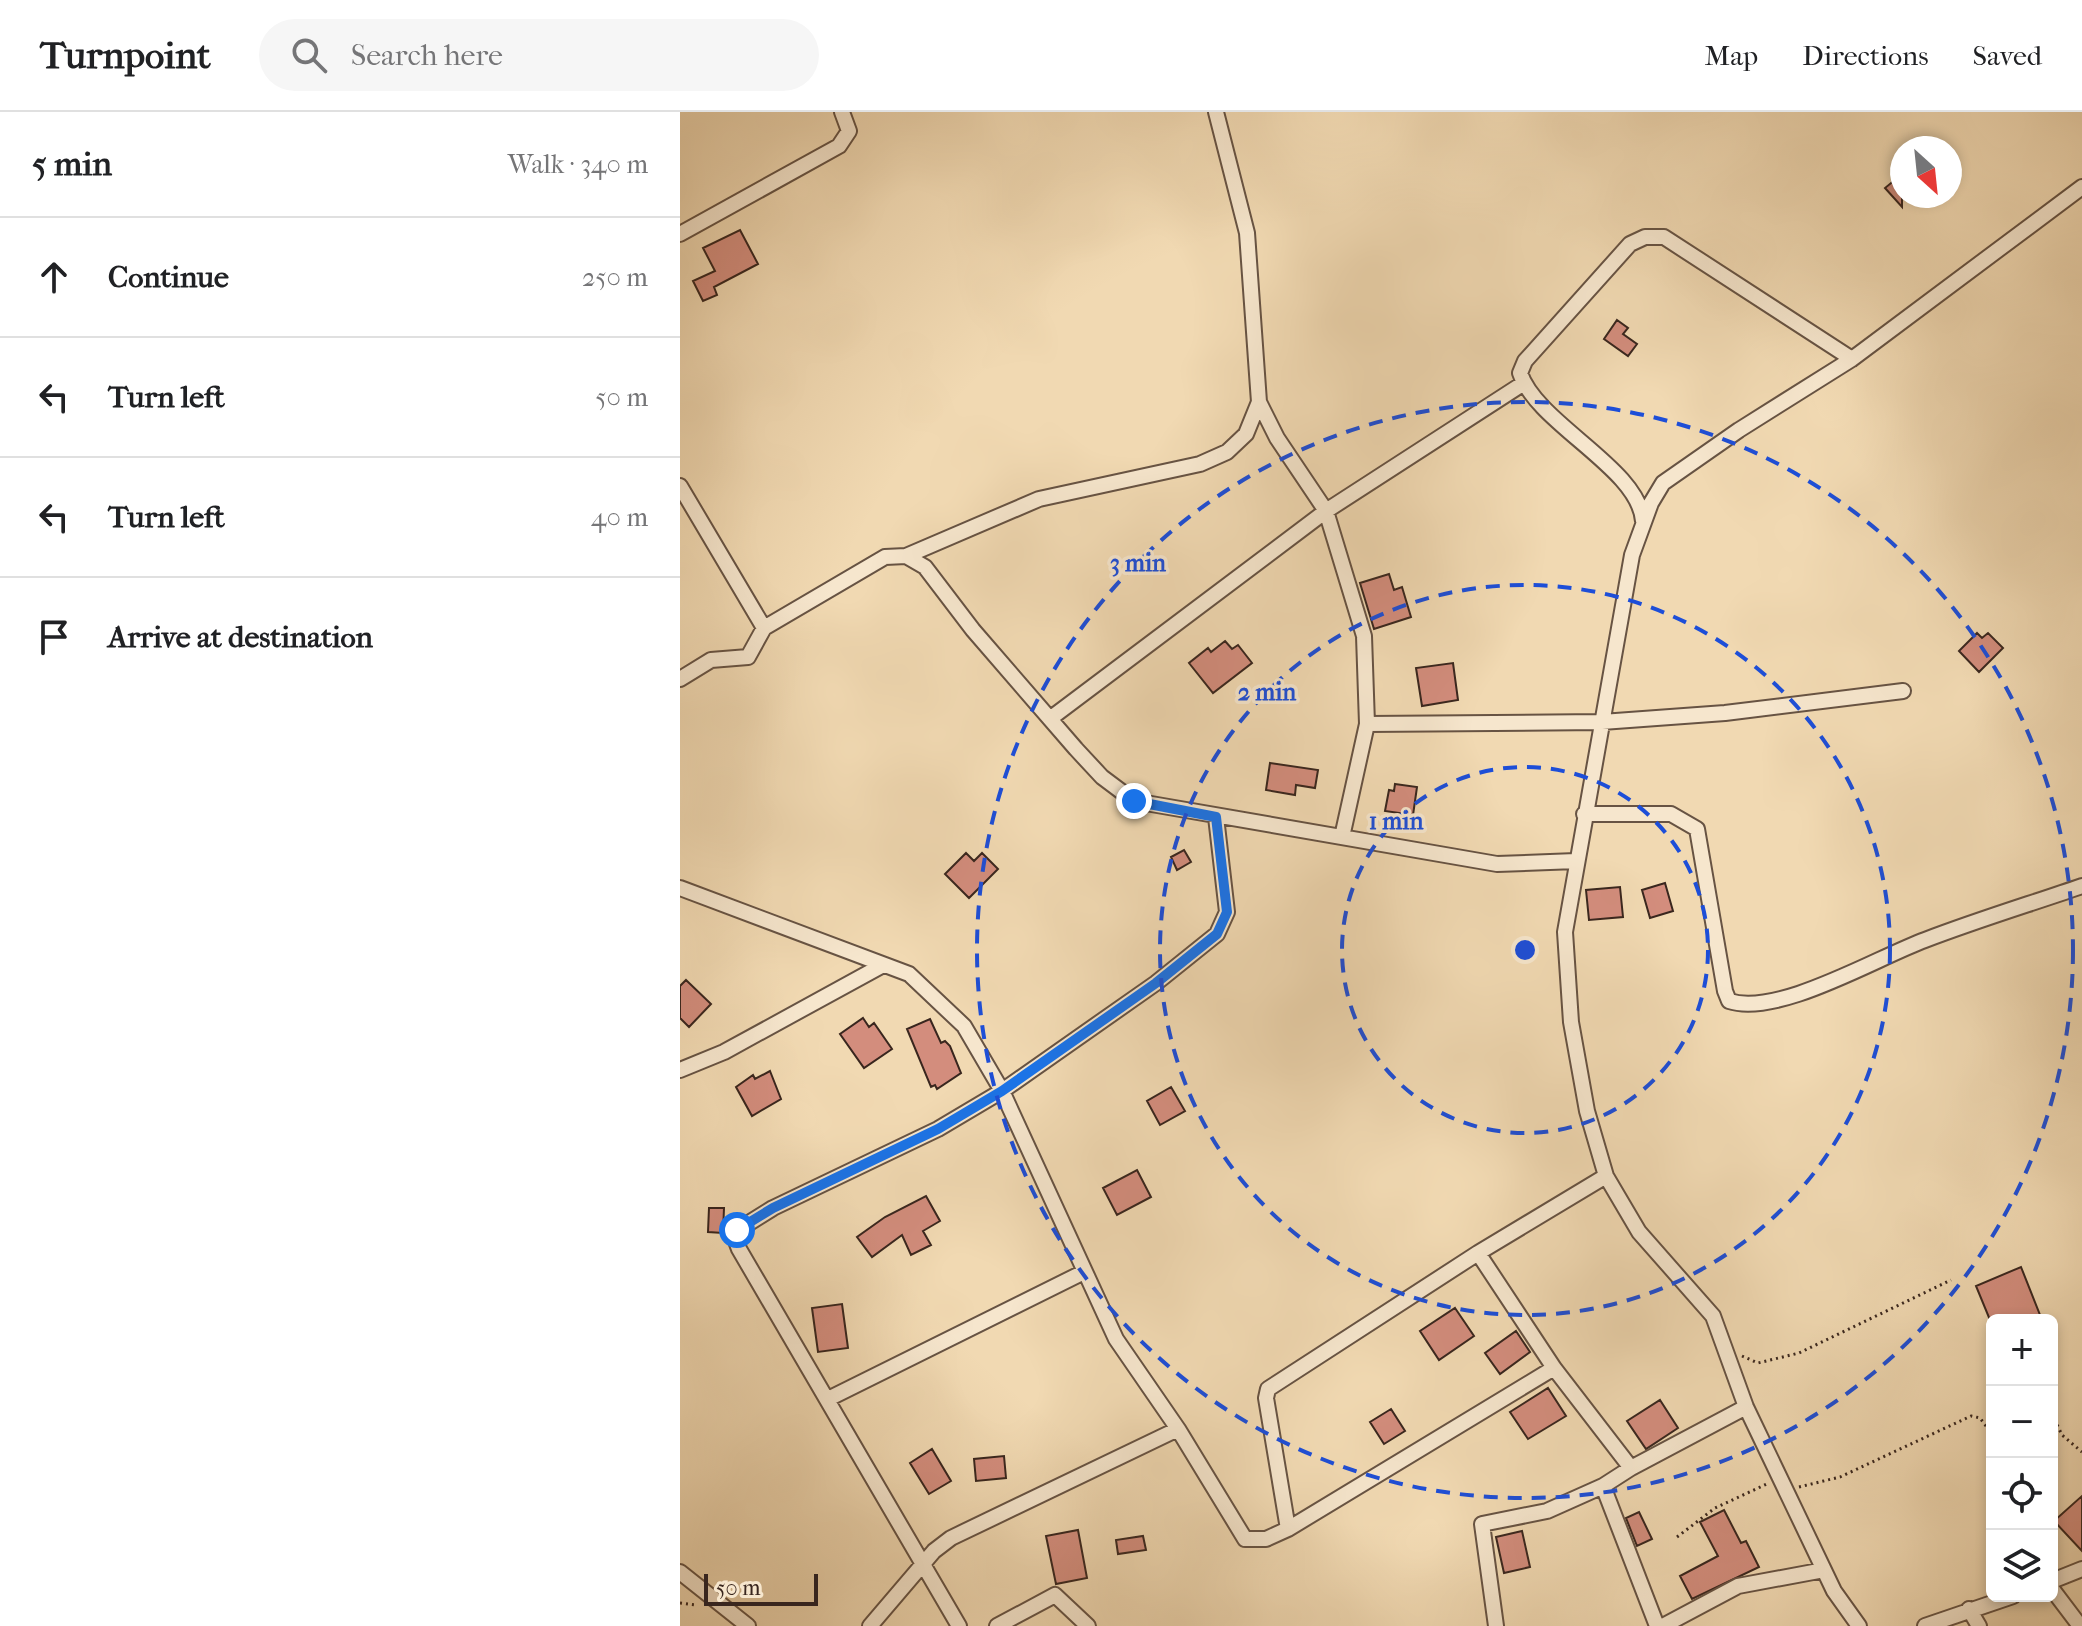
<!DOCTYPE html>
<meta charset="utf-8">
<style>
:root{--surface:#fff;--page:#f6f6f6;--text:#202124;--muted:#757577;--line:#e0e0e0}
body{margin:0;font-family:"IM FELL French Canon",serif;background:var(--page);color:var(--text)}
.controls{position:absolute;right:24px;bottom:24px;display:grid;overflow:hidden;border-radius:12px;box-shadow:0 4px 12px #0003}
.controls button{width:72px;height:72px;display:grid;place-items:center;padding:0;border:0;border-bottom:2px solid var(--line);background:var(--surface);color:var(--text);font:40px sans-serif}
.compass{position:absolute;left:1210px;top:24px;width:72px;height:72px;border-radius:50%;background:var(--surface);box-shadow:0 4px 12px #0003;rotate:153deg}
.scale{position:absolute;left:24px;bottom:20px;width:114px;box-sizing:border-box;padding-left:8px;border:4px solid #39261e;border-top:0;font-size:22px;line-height:28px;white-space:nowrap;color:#39261e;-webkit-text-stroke:6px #f6e6cd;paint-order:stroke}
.stop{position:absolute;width:24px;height:24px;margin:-18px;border:6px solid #1a73e8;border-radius:50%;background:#fff}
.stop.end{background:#1a73e8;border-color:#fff;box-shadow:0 2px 8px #0008}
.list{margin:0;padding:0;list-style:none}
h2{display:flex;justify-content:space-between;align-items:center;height:104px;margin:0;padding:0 32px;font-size:34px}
h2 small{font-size:26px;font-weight:400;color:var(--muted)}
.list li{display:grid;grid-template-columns:52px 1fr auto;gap:24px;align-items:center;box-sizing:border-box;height:120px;padding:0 32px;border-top:2px solid var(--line)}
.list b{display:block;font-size:30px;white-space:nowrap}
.list em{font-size:26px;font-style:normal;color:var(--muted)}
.icon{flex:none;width:44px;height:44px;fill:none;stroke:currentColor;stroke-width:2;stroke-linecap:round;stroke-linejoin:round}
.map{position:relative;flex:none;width:1402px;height:1514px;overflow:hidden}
header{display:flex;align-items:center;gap:48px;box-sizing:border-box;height:112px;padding:0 40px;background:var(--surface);border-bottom:2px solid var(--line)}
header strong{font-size:38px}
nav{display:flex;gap:44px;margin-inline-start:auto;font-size:28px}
.search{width:560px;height:72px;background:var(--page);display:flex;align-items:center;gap:20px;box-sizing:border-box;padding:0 28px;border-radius:44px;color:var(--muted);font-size:30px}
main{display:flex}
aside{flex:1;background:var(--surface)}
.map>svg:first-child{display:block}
</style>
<header>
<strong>Turnpoint</strong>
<div class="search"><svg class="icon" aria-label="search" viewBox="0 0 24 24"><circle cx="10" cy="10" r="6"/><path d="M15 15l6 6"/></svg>Search here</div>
<nav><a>Map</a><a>Directions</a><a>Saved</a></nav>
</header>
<main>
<aside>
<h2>5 min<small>Walk · 340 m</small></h2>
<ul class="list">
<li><svg class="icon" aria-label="ahead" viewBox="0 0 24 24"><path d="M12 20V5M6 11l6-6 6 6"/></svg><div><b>Continue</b></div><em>250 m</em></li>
<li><svg class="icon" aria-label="left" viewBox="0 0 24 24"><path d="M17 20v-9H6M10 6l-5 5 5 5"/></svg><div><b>Turn left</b></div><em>50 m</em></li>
<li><svg class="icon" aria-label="left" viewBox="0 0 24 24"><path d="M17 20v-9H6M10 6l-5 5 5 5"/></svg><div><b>Turn left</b></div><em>40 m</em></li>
<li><svg class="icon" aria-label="arrive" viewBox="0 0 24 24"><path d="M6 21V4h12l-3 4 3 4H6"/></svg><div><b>Arrive at destination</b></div></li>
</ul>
</aside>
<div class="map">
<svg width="1402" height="1514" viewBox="0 0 1402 1514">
<rect width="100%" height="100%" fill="#f1d9b2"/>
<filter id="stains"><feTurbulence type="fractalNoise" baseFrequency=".0025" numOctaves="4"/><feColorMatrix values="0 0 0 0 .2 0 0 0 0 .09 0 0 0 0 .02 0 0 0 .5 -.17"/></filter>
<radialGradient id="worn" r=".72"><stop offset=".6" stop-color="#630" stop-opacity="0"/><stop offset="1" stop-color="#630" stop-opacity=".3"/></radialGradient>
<!-- building -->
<path fill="#d38d7d" stroke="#39261e" stroke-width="2" d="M1222 62V95L1205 76Z
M60 118 78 152 34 175 37 183 23 189 13 169 35 159 23 136Z
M937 208 948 216 943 222 957 232 948 244 924 227Z
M709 462 714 478 722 475 731 505 694 517 680 471Z
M1297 521 1302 526 1308 521 1323 536 1299 560 1279 539Z
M545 529 552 537 558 533 572 551 533 581 509 551 528 536 531 540Z
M773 551 778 588 742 594 736 556Z
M590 651 638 658 635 676 616 673 615 683 586 678Z
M715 672 737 675 733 703 705 699 709 678 714 679Z
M504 738 511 750 497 758 491 745Z
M286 741 294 749 302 741 318 757 289 786 265 762Z
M985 771 993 799 970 806 962 778Z
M940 775 943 805 909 808 906 778Z
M6 868 31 892 9 915 0 906V874Z
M183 906 189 915 194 911 212 937 184 956 160 922Z
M250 907 261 931 265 929 270 934 281 961 257 977 255 973 251 975 227 917Z
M90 959 101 987 72 1004 56 975 73 963 75 967Z
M491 975 505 999 480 1013 467 989Z
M457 1058 471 1085 437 1103 423 1076Z
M246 1084 260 1109 243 1119 251 1133 231 1143 222 1123 192 1145 177 1125 205 1105Z
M29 1096H44L43 1121 28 1120Z
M1341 1155 1362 1208H1310L1296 1174Z
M162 1192 168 1236 138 1240 132 1196Z
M775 1196 794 1224 759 1248 740 1219Z
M836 1219 850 1240 820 1262 805 1241Z
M868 1276 886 1304 848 1327 830 1300Z
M980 1288 998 1316 966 1337 947 1309Z
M711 1297 725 1319 704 1332 690 1310Z
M252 1337 271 1369 249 1382 230 1351Z
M324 1344 326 1366 296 1369 294 1347Z
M1402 1384V1439L1374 1409Z
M1044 1398 1061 1431 1066 1429 1079 1455 1012 1487 1000 1464 1038 1444 1020 1410Z
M959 1400 972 1427 957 1434 946 1406Z
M398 1418 407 1466 376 1472 366 1424Z
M842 1419 850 1455 824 1461 816 1425Z
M463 1424 466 1438 438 1442 436 1428Z"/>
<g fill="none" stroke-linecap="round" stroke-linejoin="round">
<defs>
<path id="street" d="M536 0 567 121 579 290 597 326 646 399 684 524 687 612 662 725
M0 122 159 34 169 19 162 0
M0 374 84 516
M963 409C959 356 857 312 840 261L845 249 950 132 965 125H984L1172 247
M226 444 359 387 520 352 547 340 566 322 579 290
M0 567 31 548 68 545 84 516 205 445 226 444 245 455 293 518 396 637 422 665 454 689 817 752 896 749
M371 606 646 399 844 271
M687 612 922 610 1045 601 1223 579
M904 702H991L1017 717 1045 879 1049 889C1098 905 1196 846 1245 828 1297 808 1350 792 1402 774
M0 776 229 862 284 914 322 979 436 1227 498 1317 565 1427H586L608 1417 874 1256
M0 958 44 940 203 853
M798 1141 874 1256 951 1356
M148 1287 404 1160
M923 1374 977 1514
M608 1417 586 1286 588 1277 798 1141 926 1064
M0 1460 68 1514
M1372 1469 1402 1457
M1372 1477 1400 1514
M1289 1497 1299 1514
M190 1514 254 1439 271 1426 498 1317
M279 1514 59 1137 53 1121 93 1096 258 1017 322 979 476 871 537 822 547 800 536 705
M317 1514 375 1483 408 1514
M816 1514 802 1412 867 1399 923 1374 951 1356 1066 1295
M983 1514 1058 1474 1144 1458
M1179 1514 1154 1479 1066 1295 1033 1204 959 1120 926 1064 907 999 891 910 885 820 952 443 971 391 983 371 1059 318 1172 247 1402 75
M1245 1514 1333 1484"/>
</defs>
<!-- street casing -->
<use href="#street" stroke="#675343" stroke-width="18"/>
<!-- path -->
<path stroke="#39261e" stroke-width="3" stroke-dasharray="2 4" stroke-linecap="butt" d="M1062 1244 1078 1251 1119 1241 1271 1168
M1372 1284V1300
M1372 1302 1382 1323 1402 1340
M1372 1320 1376 1312
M1119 1375 1160 1365 1291 1304 1300 1306 1312 1322
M997 1425 1035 1396 1089 1371
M0 1491 17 1493"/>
<!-- street -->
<use href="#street" stroke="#f6e6cd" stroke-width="14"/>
</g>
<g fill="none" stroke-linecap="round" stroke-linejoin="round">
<!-- route -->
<path stroke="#1a73e8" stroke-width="10" d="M57 1118 93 1096 258 1017 322 979 476 871 537 822 547 800 536 705 454 689"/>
</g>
<!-- distance rings -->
<g fill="none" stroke="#1d4ed8" stroke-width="4" stroke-dasharray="14 10">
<circle cx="845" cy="838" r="183"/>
<circle cx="845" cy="838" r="365"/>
<circle cx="845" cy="838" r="548"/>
</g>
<circle cx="845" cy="838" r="12" fill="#1d4ed8" stroke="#f6e6cd" stroke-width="4"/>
<g font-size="24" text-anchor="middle" font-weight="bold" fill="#1d4ed8" stroke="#f6e6cd" stroke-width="7" stroke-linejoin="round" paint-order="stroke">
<text x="458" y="459">3 min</text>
<text x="587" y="588">2 min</text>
<text x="716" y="717">1 min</text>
</g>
<rect width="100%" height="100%" filter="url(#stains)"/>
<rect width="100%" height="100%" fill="url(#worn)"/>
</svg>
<div class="controls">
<button>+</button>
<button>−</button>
<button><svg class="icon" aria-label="locate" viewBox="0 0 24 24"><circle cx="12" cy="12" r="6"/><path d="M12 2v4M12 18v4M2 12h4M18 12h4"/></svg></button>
<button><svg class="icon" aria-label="layers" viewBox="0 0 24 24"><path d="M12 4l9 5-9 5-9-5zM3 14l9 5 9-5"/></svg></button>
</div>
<svg class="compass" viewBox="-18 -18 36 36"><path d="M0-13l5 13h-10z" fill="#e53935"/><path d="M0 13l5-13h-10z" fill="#757577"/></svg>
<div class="scale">50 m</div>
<div class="stop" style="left:57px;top:1118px"></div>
<div class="stop end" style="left:454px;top:689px"></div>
</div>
</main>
